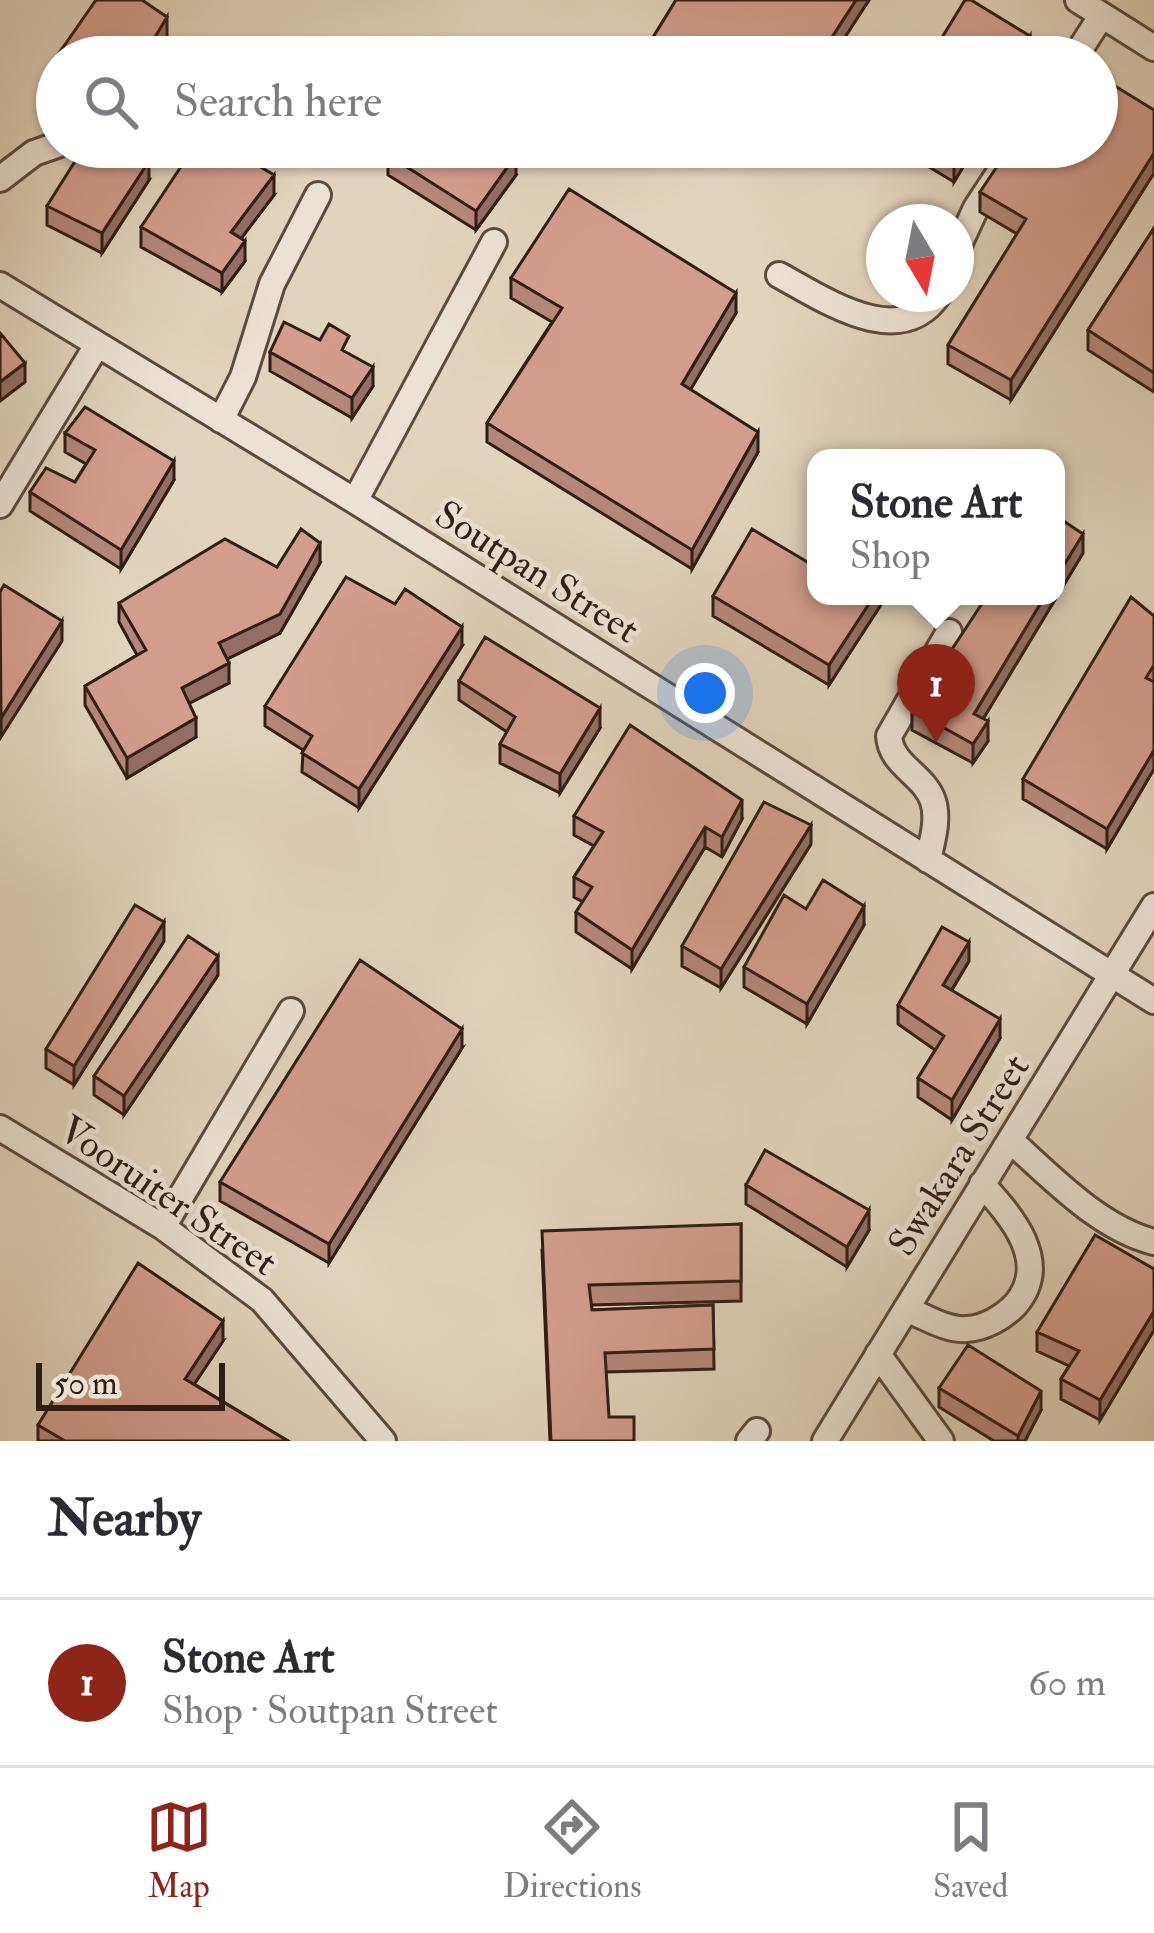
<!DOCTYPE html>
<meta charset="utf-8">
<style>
:root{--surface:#fff;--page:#f2f2f3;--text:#2b2b33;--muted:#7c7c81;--line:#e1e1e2;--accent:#8f2418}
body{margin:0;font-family:"IM FELL Double Pica",serif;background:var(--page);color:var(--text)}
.compass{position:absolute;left:866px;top:204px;width:108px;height:108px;border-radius:50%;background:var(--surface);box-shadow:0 3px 9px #0004;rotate:170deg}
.scale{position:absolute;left:36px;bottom:30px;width:189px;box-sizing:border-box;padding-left:12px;border:6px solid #301d14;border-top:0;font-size:33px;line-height:42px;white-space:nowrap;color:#301d14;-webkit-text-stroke:9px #ece2d3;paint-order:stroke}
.you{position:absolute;left:705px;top:693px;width:42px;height:42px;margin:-30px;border:9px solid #fff;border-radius:50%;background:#1a73e8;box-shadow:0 0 0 18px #1a73e833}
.badge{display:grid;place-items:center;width:78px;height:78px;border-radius:50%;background:var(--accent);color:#fff;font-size:39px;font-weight:700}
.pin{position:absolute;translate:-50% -99px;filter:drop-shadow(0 3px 6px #0008)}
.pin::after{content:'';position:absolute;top:63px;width:42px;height:36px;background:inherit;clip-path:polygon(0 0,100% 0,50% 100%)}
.popup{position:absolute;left:807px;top:449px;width:258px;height:156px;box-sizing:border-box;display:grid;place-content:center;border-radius:24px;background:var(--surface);filter:drop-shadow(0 3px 9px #0005);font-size:39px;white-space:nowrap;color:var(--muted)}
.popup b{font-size:45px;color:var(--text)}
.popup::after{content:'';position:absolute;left:50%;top:100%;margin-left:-24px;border:24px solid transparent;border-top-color:var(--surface)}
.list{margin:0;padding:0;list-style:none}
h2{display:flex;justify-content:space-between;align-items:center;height:156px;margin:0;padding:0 48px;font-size:51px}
h2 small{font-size:39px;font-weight:400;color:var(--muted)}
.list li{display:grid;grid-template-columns:78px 1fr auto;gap:36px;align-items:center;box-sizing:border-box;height:168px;padding:0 48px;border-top:3px solid var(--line)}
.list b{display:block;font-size:45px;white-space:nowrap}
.list p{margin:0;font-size:39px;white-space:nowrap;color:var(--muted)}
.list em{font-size:39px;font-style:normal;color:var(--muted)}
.icon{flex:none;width:66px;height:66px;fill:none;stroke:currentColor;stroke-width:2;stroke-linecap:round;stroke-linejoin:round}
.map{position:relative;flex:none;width:1154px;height:1441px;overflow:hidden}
.search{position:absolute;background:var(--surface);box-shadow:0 3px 9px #0004;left:36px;right:36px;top:36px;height:132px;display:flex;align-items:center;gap:30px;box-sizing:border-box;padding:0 42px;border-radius:66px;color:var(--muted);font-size:45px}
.sheet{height:324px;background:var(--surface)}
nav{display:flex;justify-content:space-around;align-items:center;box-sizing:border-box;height:168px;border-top:3px solid var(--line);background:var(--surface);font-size:33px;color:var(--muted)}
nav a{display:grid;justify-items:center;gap:6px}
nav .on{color:var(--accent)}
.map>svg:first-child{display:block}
</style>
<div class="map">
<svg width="1154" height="1441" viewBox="0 0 1154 1441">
<rect width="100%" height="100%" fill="#e2d3bc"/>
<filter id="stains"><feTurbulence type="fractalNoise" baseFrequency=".00167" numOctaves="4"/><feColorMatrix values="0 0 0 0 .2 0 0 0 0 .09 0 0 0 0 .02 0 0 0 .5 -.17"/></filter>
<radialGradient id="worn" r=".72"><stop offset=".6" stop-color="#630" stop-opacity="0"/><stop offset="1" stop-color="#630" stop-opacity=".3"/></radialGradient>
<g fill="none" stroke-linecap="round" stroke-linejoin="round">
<defs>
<path id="minor" d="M1078 0 1154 48
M1075 57 1102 15
M0 179 34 153 57 145
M956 251 976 208 1016 147
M779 275C825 300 900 352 939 294
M0 285 355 501 1154 1001
M221 420 243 377 272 284 318 195
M355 501 494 242
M0 505 97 345
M928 860C932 842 939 819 933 801 924 774 891 766 889 736L949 632
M0 1128 163 1227 262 1300 383 1441
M1010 1140C1051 1177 1099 1228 1154 1242
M163 1227 291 1011
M906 1309C924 1316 947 1331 967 1329 985 1328 1004 1317 1016 1304 1051 1262 1012 1217 982 1184
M878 1354 941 1441
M749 1441 757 1431
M825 1441 1154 906"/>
</defs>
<!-- minor casing -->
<use href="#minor" stroke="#5c4a3e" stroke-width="30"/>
<!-- minor -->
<use href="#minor" stroke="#ece2d3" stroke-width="24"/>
</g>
<!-- wall -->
<path fill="#b58779" stroke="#301d14" stroke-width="3" d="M676 0H869L832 57H649V44Z
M1154 110V173L1011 400 948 364V345L1017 234 980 212V192Z
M896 147H975L954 182Z
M388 155 516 175 476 230 388 175Z
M149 180 102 253 47 225V206Z
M274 195 241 238 245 261 222 292 141 247V227Z
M1154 228V392L1088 350V330Z
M511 278 736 313 690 390 758 452 692 569 487 442V423L552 322 511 298Z
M270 352 349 354 373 386 352 418 270 371Z
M65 433 174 480 121 569 30 511V492L75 482 86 464 65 452Z
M1083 553 983 719 988 741 973 763 912 730V710Z
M320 563 280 633 227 659 229 683 189 703 196 737 127 778 85 705V686L137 655 119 622V603L277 567Z
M809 563 882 596V603L829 685 713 616V596Z
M1154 616V769L1107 849 1023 799V779Z
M462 646 359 808 302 772 303 750 265 726V706Z
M459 681 600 728 560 793 500 763V744L507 732 459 700Z
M574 816 742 819 722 857 705 847 632 969 576 932V912L583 902 574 897V877L594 846 574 835Z
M811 844 721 988 682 966V946Z
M806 909 864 925 807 1024 744 987V967Z
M164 941 74 1085 46 1068V1049Z
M969 961 952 990 1000 1038 952 1120 918 1097V1078L935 1050 898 1024V1005Z
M218 975 124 1115 94 1095V1076Z
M462 1048 329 1263 220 1201V1182Z
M746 1185 869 1230 847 1267 746 1204Z
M741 1224V1301L591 1305 592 1310 713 1305 714 1369 606 1372 550 1441 542 1250Z
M1154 1269V1330L1100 1420 1061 1399V1379L1069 1366 1037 1351V1332Z
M223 1341 194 1384 288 1441H38V1425Z
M939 1388 1041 1410 1025 1441H994L939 1407Z"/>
<!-- shaded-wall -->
<path fill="#946e63" stroke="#301d14" stroke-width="3" d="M856 0H869L832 57H819Z
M167 17V37L154 57H143Z
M1030 36 1029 57H1017Z
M964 147H975L954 182V163Z
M1154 153V173L1011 400V380Z
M516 155V175L476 230V211Z
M149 161V180L102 253V233Z
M274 175V195L231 252V232Z
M245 241V261L222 292V273Z
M736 293V313L682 404V384Z
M25 363V382L0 401V382Z
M373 367V386L352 418V398Z
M758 432V452L692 569V550Z
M174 461V480L121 569V550Z
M1083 534V553L974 734V714L1045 596H1056V578Z
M320 543V563L280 633 219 663V643Z
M874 596H882V603L829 685V665Z
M62 621V641L1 737V718Z
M462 627V646L359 808V789Z
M229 663V683L182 707V688Z
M600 708V728L560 793V774Z
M196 718V737L127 778V758Z
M988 721V741L973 763V744Z
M1154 750V769L1107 849V829Z
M742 800V819L722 857V837Z
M811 825V844L721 988V969Z
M705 827V847L632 969V950Z
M864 906V925L807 1024V1004Z
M164 922V941L74 1085V1066Z
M969 942V961L943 1004V985Z
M218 956V975L124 1115V1096Z
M1000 1019V1038L952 1120V1100Z
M462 1029V1048L329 1263V1244Z
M869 1210V1230L847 1267V1247Z
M1154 1311V1330L1100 1420V1400Z
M223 1321V1341L185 1398V1379Z
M1041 1391V1410L1025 1441H1018V1436Z"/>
<!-- building -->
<path fill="#d39d8d" stroke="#301d14" stroke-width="3" d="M96 0H142L167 17 143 57H57V60L55 59Z
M676 0H856L819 57H670L649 44Z
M965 0H971L1030 36 1017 57H930Z
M1097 75 1154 110V153L1011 380 948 345 1026 219 980 192 1010 147H1097Z
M84 147H125L149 161 102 233 47 206Z
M194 147H227L274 175 231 232 245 241 222 273 141 227Z
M393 147H503L516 155 476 211 388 155Z
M928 147H964L954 163Z
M569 189 736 293 682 384 758 432 692 550 487 423 562 308 511 278Z
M1154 228V373L1088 330Z
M284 322 320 340 329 324 349 336 342 350 373 367 352 398 270 352Z
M0 333 25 363 0 382Z
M85 407 174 461 121 550 30 492 46 468 75 482 95 450 65 433Z
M1056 516 1083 534 1056 578Z
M301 529 320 543 280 614 219 643 229 663 182 688 196 718 127 758 85 686 146 650 119 603 225 539 277 567Z
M752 529 809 563 816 549V596H874L829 665 713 596Z
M346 577 395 604 405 589 462 627 359 789 302 753 312 736 265 706Z
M4 585 62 621 1 718 0 592Z
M987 596H1045L974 714 988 721 973 744 912 710Z
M1131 597 1154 616V665L1146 678 1154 682V750L1107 829 1023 779Z
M485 637 600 708 560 774 500 744 515 717 459 681Z
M630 725 742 800 722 837 705 827 632 950 576 912 592 887 574 877 603 832 574 816Z
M764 802 811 825 721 969 682 946Z
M823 880 864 906 807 1004 744 967 784 895 806 909Z
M135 905 164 922 74 1066 46 1049Z
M942 927 969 942 943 985 1000 1019 952 1100 918 1078 944 1036 898 1005Z
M188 936 218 956 124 1096 94 1076Z
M360 960 462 1029 329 1244 220 1182Z
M765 1150 869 1210 847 1247 746 1185Z
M741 1224V1281L589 1285 592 1310 713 1305 714 1349 605 1353 609 1417H634V1441H551L542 1231Z
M1095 1235 1154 1269V1311L1100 1400 1061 1379 1079 1351 1037 1332Z
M138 1263 223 1321 185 1379 288 1441H65L38 1425Z
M968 1345 1041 1391 1018 1436 939 1388Z"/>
<g text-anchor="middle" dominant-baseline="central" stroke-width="9" stroke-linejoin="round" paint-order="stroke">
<!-- street labels -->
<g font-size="39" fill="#301d14" stroke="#ece2d3">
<text transform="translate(537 572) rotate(32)">Soutpan Street</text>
<text transform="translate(959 1155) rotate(-58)">Swakara Street</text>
<text transform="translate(168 1196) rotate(34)">Vooruiter Street</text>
</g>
</g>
<rect width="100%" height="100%" filter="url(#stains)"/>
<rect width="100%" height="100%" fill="url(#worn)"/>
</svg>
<svg class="compass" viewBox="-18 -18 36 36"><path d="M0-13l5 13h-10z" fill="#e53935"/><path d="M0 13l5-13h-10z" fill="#7c7c81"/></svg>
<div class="scale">50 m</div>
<div class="you"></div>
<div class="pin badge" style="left:936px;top:743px">1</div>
<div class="popup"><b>Stone Art</b>Shop</div>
<div class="search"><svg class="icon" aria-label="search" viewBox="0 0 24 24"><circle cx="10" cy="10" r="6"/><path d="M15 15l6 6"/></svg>Search here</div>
</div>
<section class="sheet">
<h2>Nearby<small></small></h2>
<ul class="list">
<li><span class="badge">1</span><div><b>Stone Art</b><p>Shop · Soutpan Street</p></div><em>60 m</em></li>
</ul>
</section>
<nav>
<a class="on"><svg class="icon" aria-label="map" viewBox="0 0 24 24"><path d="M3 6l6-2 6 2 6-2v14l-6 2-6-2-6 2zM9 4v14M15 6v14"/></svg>Map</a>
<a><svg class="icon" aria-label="directions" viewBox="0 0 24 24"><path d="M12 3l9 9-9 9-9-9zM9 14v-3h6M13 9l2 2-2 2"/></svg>Directions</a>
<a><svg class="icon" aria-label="saved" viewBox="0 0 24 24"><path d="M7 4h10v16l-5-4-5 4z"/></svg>Saved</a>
</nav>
